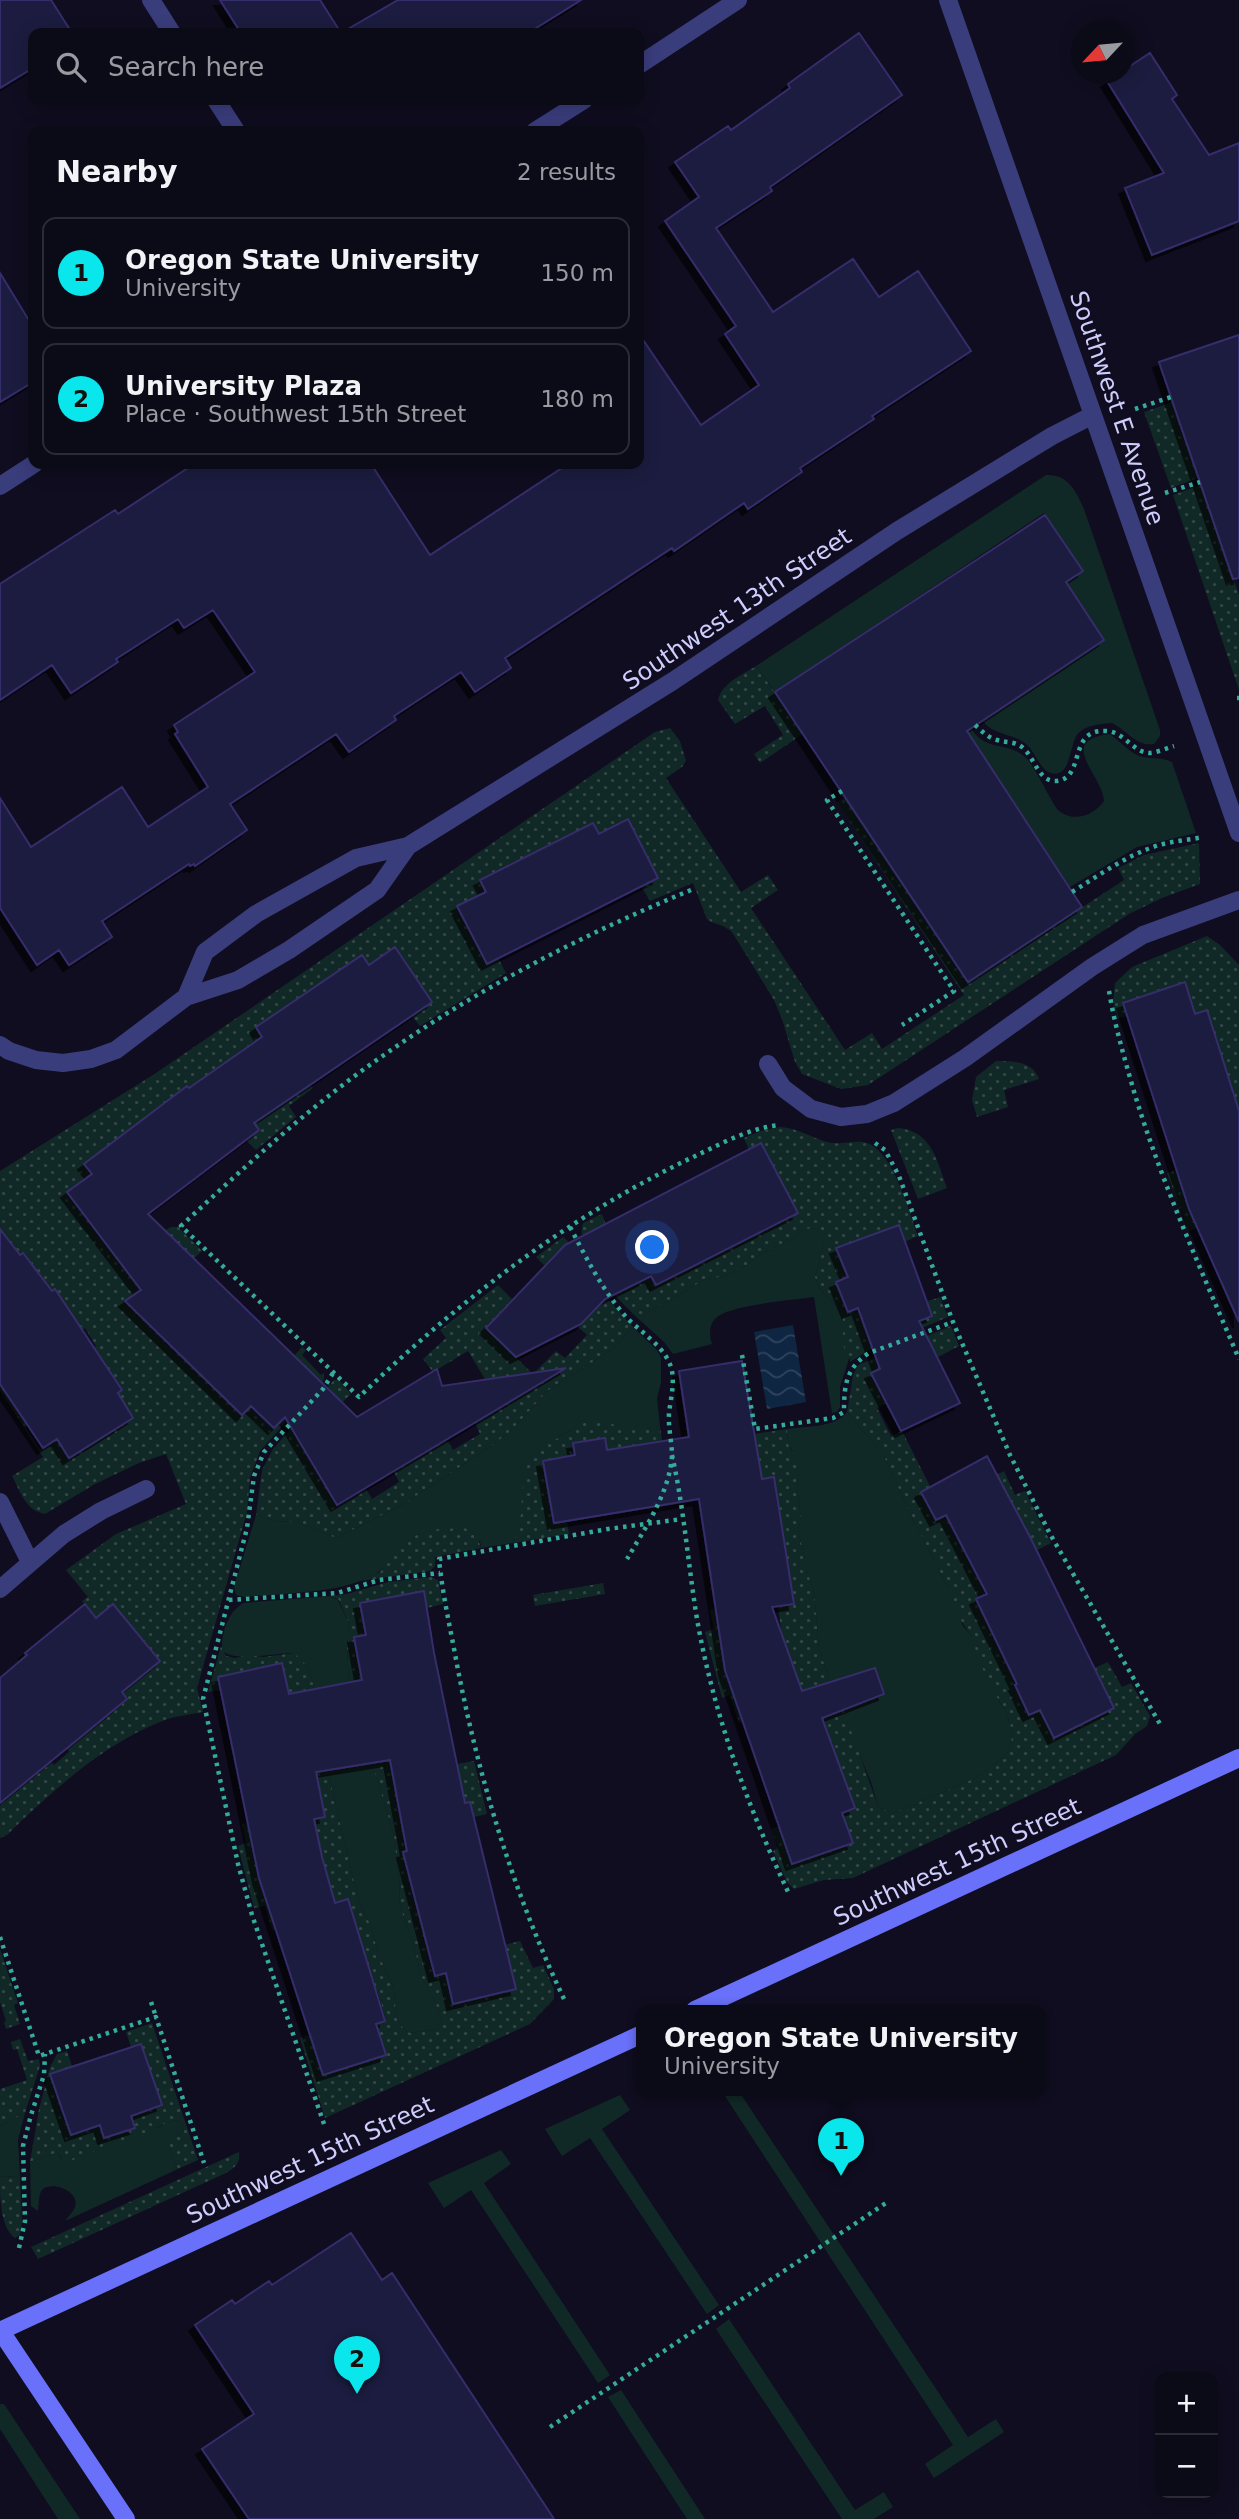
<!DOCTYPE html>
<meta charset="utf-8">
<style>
:root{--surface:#0b0a17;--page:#191824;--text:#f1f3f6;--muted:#9a9aa1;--line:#2b2b36;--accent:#0ae7ec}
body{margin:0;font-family:"DejaVu Sans",sans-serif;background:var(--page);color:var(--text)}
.controls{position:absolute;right:21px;bottom:21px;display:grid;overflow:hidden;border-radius:14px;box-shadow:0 4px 18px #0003}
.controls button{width:63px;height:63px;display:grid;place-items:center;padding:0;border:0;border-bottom:2px solid var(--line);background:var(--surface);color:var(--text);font:35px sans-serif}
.compass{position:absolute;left:1071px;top:21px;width:63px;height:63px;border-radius:50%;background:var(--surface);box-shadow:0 4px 18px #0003;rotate:244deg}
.you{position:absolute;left:653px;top:1248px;width:24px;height:24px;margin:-18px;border:5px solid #fff;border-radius:50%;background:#1a73e8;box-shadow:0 0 0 10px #1a73e833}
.badge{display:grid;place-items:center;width:46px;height:46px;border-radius:50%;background:var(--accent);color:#111;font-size:23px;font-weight:700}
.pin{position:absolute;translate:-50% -58px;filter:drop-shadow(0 2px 4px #0008)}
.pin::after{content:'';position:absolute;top:37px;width:24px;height:21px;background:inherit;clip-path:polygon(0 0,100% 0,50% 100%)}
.popup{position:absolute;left:636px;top:2005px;width:410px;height:91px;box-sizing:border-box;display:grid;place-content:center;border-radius:14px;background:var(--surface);filter:drop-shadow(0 2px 5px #0005);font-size:23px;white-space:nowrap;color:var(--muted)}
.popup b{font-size:26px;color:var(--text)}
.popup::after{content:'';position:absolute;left:50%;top:100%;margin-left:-14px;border:14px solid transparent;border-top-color:var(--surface)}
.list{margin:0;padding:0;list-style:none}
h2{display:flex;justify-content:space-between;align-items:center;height:91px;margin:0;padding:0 28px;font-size:30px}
h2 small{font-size:23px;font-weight:400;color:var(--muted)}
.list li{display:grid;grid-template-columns:46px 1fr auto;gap:21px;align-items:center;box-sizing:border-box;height:112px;margin:0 14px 14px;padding:0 14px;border:2px solid var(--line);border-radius:14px}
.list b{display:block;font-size:26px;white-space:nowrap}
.list p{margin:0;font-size:23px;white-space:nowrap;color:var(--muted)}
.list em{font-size:23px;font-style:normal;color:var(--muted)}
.icon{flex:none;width:38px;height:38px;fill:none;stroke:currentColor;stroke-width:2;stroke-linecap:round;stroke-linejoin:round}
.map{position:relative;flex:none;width:1239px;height:2519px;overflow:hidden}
.search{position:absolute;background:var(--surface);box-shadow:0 4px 18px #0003;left:28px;top:28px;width:616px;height:77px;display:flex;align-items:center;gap:18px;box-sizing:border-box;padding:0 24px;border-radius:14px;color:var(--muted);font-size:26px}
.panel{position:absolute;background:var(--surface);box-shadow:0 4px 18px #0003;left:28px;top:126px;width:616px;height:343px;border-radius:14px}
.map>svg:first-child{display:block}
</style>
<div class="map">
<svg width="1239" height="2519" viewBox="0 0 1239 2519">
<defs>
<pattern id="park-dots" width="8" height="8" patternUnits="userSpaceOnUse" patternTransform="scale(1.75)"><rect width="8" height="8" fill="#112926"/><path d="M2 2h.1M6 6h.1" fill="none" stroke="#334746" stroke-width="1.8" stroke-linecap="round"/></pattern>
<pattern id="water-waves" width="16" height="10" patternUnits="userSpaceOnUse" patternTransform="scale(1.75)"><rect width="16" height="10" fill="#0e2642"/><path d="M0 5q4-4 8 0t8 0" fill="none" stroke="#30445e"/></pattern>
<filter id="shadow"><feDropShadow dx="-6" dy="6" stdDeviation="0" flood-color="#0009"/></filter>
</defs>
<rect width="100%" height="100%" fill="#0f0d1f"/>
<!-- grass -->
<path fill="#112926" d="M1046 475C1068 474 1076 491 1084 509L1160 730V736L1154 744C1137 747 1126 730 1112 723 1101 724 1084 725 1077 735 1069 746 1071 782 1048 772 1040 768 1034 750 1025 743 1011 733 993 735 983 721L1104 640 1066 582 1082 570 1044 513 775 692 756 666Z
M971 728C985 752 1006 741 1024 756 1034 764 1048 796 1057 809 1071 823 1093 817 1104 801 1103 775 1055 741 1110 734 1120 741 1130 754 1143 757 1153 759 1162 757 1172 762L1196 833 1137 847 1070 887 967 731Z
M815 1228 825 1234V1240L815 1277C822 1298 834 1299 841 1313 848 1328 840 1341 850 1356L840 1387V1407L837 1412 832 1413 814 1297C793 1300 729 1305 716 1318 709 1324 709 1335 712 1344L673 1354 664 1342 642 1322 646 1313 706 1279 725 1276 745 1266 763 1253 787 1242 805 1229Z
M634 1328 657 1350 661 1358V1383L657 1398 660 1426C645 1430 627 1429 612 1426 607 1425 601 1422 596 1422 577 1422 532 1451 527 1469 520 1493 526 1520 513 1543L481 1548 480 1541 420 1533C401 1545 396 1559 381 1570 350 1594 283 1593 244 1597L236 1595 234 1587 256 1515 276 1521 298 1522 336 1538 404 1504 494 1444 512 1430 547 1391 605 1354 617 1345 627 1333Z
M847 1412 884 1456 913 1520 948 1587 963 1626 970 1634 997 1698 1006 1712 1012 1730 1011 1746 1003 1757 978 1777 894 1813 884 1810 878 1806 871 1782 832 1688 819 1648 814 1592 805 1565V1559L798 1530 801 1519 797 1487 799 1477 792 1450 788 1444 787 1429C805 1426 836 1428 847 1412Z
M330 1596 338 1600 349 1624 347 1647 349 1683 360 1750 375 1773 393 1832 400 1885 399 1905 411 1935 422 1979 435 2001 441 2019 437 2029 410 2033 402 2027 396 2015 394 1989 378 1953 370 1924 360 1904 352 1874 318 1729 313 1683 309 1668 293 1653C276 1653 232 1663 222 1650 221 1633 228 1612 243 1603Z
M721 2090H738L968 2437 996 2419 1004 2432 934 2478 925 2464 953 2445Z
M620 2095 630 2110 602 2129 719 2305 707 2314 590 2138 562 2156 545 2129Z
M25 2113 18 2140 20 2176 0 2177V2126Z
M172 2120 180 2121 184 2130 173 2139 170 2149 178 2169 65 2221C68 2217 73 2212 75 2207 80 2191 53 2181 43 2189 38 2193 39 2205 38 2211L31 2206 30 2162 58 2153 61 2159 90 2154 103 2146 159 2127Z
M501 2150 511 2164 484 2183 610 2375 598 2383 471 2190 444 2208 428 2183Z
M729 2319 855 2510 884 2492 893 2507 874 2519H842L716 2329Z
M621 2390 705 2519H687L608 2397Z
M0 2404H4L80 2519H58L0 2429Z"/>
<!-- park -->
<path fill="url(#park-dots)" d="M1173 402 1198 478 1171 488 1144 412Z
M1201 485 1239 595V690L1173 495Z
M756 666 804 733 760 763 754 754 783 735 765 706 735 724 718 700C722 683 742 675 756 666Z
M670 728 680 741 686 761 682 767 666 778 741 892 768 875 778 890 751 908 845 1050 872 1033 882 1049 964 995 837 802 846 796 968 982 1124 880 1118 868 1144 855 1199 843 1200 884 1162 898 1129 914 868 1085 841 1089 802 1074 795 1062 782 1019 774 1000 732 932C722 923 716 926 707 919L693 883 650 901 641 886 657 878 628 819 599 834 593 823 480 879 486 892 458 905 487 964 498 958 506 973 420 1026 362 955 336 973 342 983 256 1027 262 1037 313 1088 289 1106 296 1117 256 1150 246 1140 259 1130 219 1078 195 1096 187 1086 85 1165 92 1174 67 1192 107 1245 156 1236 171 1227H178L202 1251 193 1259 181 1247 136 1294 275 1428 320 1381 294 1356 302 1347 306 1350 302 1355 321 1375 324 1373V1380L260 1451 250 1478 247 1512 197 1688 203 1712C188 1715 173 1716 160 1722 102 1745 51 1792 7 1835L0 1838V1779L48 1758 54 1765 69 1752 67 1748 127 1699 122 1692 160 1661 113 1604 96 1618 82 1601 88 1597 66 1570 116 1534 186 1504 166 1454 139 1463 95 1484 45 1514C26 1511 20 1491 12 1476L43 1457 0 1390V1359L44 1414 25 1427 40 1450 57 1439 70 1458 133 1417 118 1393 122 1390 93 1348 96 1346 85 1328 77 1334 66 1306 55 1289 36 1301 0 1298 36 1270 23 1253 20 1255 0 1229V1171L156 1073 655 732Z
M1207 936 1220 945 1239 965V1111L1205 1044 1217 1039 1207 1011 1195 1014 1185 982 1122 1003 1127 1016 1118 1018 1113 1002 1115 983 1132 967Z
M996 1061C1012 1061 1033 1061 1039 1079L1004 1090 1008 1107 977 1117 972 1100 976 1077Z
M780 1127C797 1128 810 1137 827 1142 841 1146 857 1138 870 1144 894 1156 909 1212 918 1236L904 1242 898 1225 837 1248 848 1277 836 1282 848 1311C877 1303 911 1308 940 1297L948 1317 869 1350 850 1362C850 1354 846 1354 844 1347 841 1336 846 1324 841 1313 834 1299 822 1298 815 1277L825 1240V1234L815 1228 805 1229 787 1242 763 1253 745 1266 725 1276 706 1279 646 1313 642 1322C620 1303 573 1253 583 1223L602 1214 606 1225 657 1286 685 1272 680 1262 736 1231 741 1242 769 1228 791 1202 762 1144 749 1150 744 1138 761 1131Z
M898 1128C932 1131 937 1161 947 1188L918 1199 891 1130Z
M1176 1170 1197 1228 1189 1231 1167 1173Z
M563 1237 571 1244 598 1288 634 1328 627 1333 617 1345 605 1354 547 1391 512 1430 494 1444 404 1504 336 1538 298 1522 276 1521 256 1515 262 1470 273 1449 334 1380H339L351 1394 330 1414 338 1428 304 1449 337 1505 366 1489 372 1499 399 1482 394 1472 447 1440 453 1450 480 1434 475 1423 502 1407 468 1351 433 1372 423 1359 446 1338 440 1330 498 1285 514 1301 486 1329 533 1374 556 1351 565 1358 587 1335 578 1327 600 1304 545 1266 536 1257Z
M951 1326 959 1346 938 1357 930 1343 872 1373 887 1403 877 1408 891 1436 902 1431 930 1486 921 1492 936 1520 947 1514 1016 1513 1003 1486 995 1476 1004 1471 1015 1495 1025 1491 1051 1543 1037 1550 1029 1537 972 1565 987 1594 976 1599 990 1628 1025 1680 1015 1686 1029 1714 1040 1710 1054 1737 1114 1708 1101 1680 1092 1669 1108 1662 1122 1687 1131 1683 1150 1716 1147 1726 1135 1734 1116 1755 853 1878 824 1880 794 1889 787 1882 773 1851 778 1848 771 1829 780 1826 792 1864 853 1843 842 1813 854 1808 812 1722 824 1717 802 1691 792 1661 744 1721 739 1723 730 1695 722 1698 705 1632 714 1629 710 1610 717 1609 782 1637 778 1606 773 1477 762 1479 753 1434 787 1429 788 1444 797 1460 799 1477 797 1487 801 1519 798 1530 805 1559V1565L814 1592 819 1648 832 1688 842 1705 878 1806 884 1810 894 1813 978 1777 1003 1757 1011 1746 1012 1730 1006 1712 988 1683 970 1634 958 1616 948 1587 913 1520 884 1456 847 1412 853 1376 858 1365Z
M587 1421C612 1422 634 1432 660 1426 665 1456 661 1480 649 1508L638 1446 607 1450 605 1438 573 1443 575 1455 543 1461 554 1523 567 1521 569 1534 513 1543C527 1517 517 1487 529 1462 535 1449 573 1429 587 1421Z
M465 1528 477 1536 481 1548 435 1557V1566L430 1571 360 1581 380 1572 405 1543 420 1533 439 1529Z
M431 1577 438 1580 443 1604 427 1608 424 1591 360 1603 366 1635 354 1637C363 1689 386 1738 396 1791L457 1764 474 1761 487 1814 474 1817 470 1802 438 1941 426 1944 433 1975 446 1973 454 2004 516 1989 504 1945 520 1941 533 1968 543 1965 554 1989V1999L530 2024 325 2118 300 2038 312 2034 323 2075 386 2055 376 2024 386 2020 377 1990 366 1993 348 1899 335 1903 326 1873 264 1893 274 1924 278 1929 272 1930 265 1906 254 1908 238 1846 246 1843 242 1824 249 1823 256 1863 320 1851 314 1819 324 1816 300 1692 289 1694 282 1664 218 1677 220 1690 208 1692 221 1646 226 1656 235 1658 248 1655 263 1657 294 1653 309 1668 313 1683 318 1729 352 1874 360 1904 370 1924 378 1953 394 1989 396 2015 402 2027 410 2033 437 2029 441 2019 435 2001 422 1979 411 1935 399 1905 400 1885 393 1832 375 1773 360 1750 349 1683 347 1647 349 1624 339 1600 330 1596 347 1594 388 1582Z
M603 1583 605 1594 535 1606 533 1595Z
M0 1949 18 2003 14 2005 20 2024 6 2029 4 2022 6 2021 0 2002Z
M152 2023 198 2160 178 2169 170 2149V2141L184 2130 180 2121 173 2120 134 2138 103 2146 90 2154 64 2163 58 2153 30 2162 39 2109 50 2067 57 2054 67 2051 72 2066 51 2074 71 2135 100 2125 104 2138 135 2128 131 2116 161 2106 141 2045 131 2047 126 2032Z
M20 2039 28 2061 39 2059 40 2066 25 2113 0 2126V2089L27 2080 17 2049 13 2050 11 2042Z
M239 2152C241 2163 234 2168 226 2173L38 2259 31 2247Z
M20 2176 22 2221 20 2235 15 2238C0 2227 0 2197 0 2177Z"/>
<!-- water -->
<path fill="url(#water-waves)" d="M793 1325 806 1402 767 1409 754 1332Z"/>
<!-- building -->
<path fill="#1f1a3f" stroke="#342d6a" stroke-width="2" filter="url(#shadow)" d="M0 0H51L72 33H33V68L0 88Z
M220 0H320L341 33 398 0H581L528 33H241Z
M859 33 902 95 770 187 772 191 716 228 773 312 853 259 879 297 918 271 971 351 872 416 874 419 800 468 802 472 748 509 744 503 674 551 672 548 505 658 511 668 475 692 461 672 394 716 396 720 349 752 336 734 230 804 247 830 195 866 194 864 190 866 189 864 102 921 112 937 69 965 59 950 37 965 0 908V798L31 847 122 787 148 827 208 787 175 734 178 732 174 725 255 672 213 610 184 628 178 619 116 659 118 662 71 693 52 665 0 700V584L115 510 118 514 194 464H371L430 555 568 464H639V334L701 425 759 385 725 334 736 326 665 221 699 197 675 162 728 126 731 130 790 88 788 84Z
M1150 53 1177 95 1172 99 1209 155 1239 143V221L1152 255 1125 188 1164 173 1107 81 1119 74H1124V70Z
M0 273 33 327V382L0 402Z
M1239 335V578L1233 579 1159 362Z
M1045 515 1083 571 1066 582 1104 640 967 731 1082 907 968 982 775 692Z
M628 819 658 878 487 964 457 906 486 892 480 880 593 823 599 834Z
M395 947 432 1002 254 1123 259 1130 148 1214 357 1417 437 1369 442 1386 566 1368 337 1505 285 1417 274 1428 251 1406 242 1415 125 1301 141 1290 67 1192 92 1174 84 1164 187 1086 189 1088 262 1037 256 1027 362 955 369 965Z
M1185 982 1195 1014 1207 1010 1239 1111V1322L1189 1209 1123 1003Z
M761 1143 798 1213 656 1285 651 1276 605 1299 581 1324 516 1357 486 1328 565 1245Z
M899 1225 932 1316 919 1321 960 1403 901 1431 871 1373 880 1369 858 1308 848 1312 836 1282 848 1277 836 1248Z
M0 1229 20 1255 23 1253 52 1291 55 1289 122 1390 118 1393 133 1418 69 1458 57 1439 43 1448 0 1384Z
M742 1361 762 1479 774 1477 794 1604 772 1607 802 1691 875 1668 884 1694 822 1718 855 1808 842 1813 853 1843 792 1864 725 1670 699 1499 554 1523 543 1461 575 1455 573 1443 605 1438 607 1450 689 1437 679 1371Z
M987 1456 1030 1537 1114 1708 1054 1738 1040 1710 1029 1715 1015 1685 1017 1684 976 1599 987 1594 946 1515 936 1520 921 1492Z
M424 1591 434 1653 465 1803 470 1802 516 1989 453 2004 446 1973 435 1976 403 1852 407 1851 390 1760 316 1772 325 1817 314 1819 322 1857 335 1903 348 1899 385 2021 376 2024 386 2055 323 2075 259 1878 218 1677 282 1663 289 1694 362 1680 354 1637 366 1635 360 1603Z
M85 1604 96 1618 113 1604 160 1661 122 1692 127 1699 0 1803V1678L27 1655 25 1653Z
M141 2044 162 2105 131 2116 135 2128 104 2138 100 2125 71 2135 50 2074Z
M351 2233 382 2280 392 2273 554 2519H249L202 2449 254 2414 195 2325 232 2300 235 2304 269 2281 272 2285Z"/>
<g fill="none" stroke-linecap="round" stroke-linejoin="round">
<!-- path -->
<path stroke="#33ac9b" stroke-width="4.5" stroke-dasharray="3.5 5" stroke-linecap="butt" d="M1135 409 1171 397
M1165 493 1200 482
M1237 698H1239
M975 725C982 731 988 738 997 740 1007 743 1014 741 1022 747 1034 756 1038 781 1055 781 1087 780 1066 728 1107 731 1124 732 1133 752 1149 753 1156 753 1167 748 1174 746
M842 791 827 800 954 991 902 1025
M691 890C584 934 479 988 384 1055 311 1105 246 1166 181 1226L359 1397C458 1302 566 1218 691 1158 719 1145 748 1128 780 1125
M1072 892C1101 874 1127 855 1159 845 1173 841 1189 840 1203 837
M1109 991C1115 1027 1125 1060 1135 1095 1163 1186 1202 1272 1239 1359
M875 1143 885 1150 899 1176 953 1322 1010 1455 1050 1534 1160 1724
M570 1227C587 1259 602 1290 627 1318 641 1332 659 1343 668 1360 677 1376 671 1396 669 1413 668 1428 672 1442 672 1456 669 1494 645 1528 627 1559
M742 1355 755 1429 833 1418 844 1412C844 1385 846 1368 869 1353L953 1322
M672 1455C684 1508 688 1564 697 1619 714 1716 748 1807 790 1896
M229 1600 337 1593 379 1580 440 1573
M0 1937 39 2056 156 2017 204 2163
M564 1999C512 1889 477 1773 455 1654 449 1622 442 1591 439 1559L608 1529 682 1519
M151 2002 156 2017
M324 2124 252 1915 238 1864 203 1699 247 1528 254 1476 264 1452 323 1389 333 1373
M19 2248 25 2221 23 2146 31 2115 44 2075 45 2054
M550 2427 886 2203"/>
<!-- lane -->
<path stroke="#3a3d7c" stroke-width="18" d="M768 1064 783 1088 811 1109 841 1117 867 1114 894 1103 965 1058 1092 967 1143 935 1239 900
M0 1502 30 1562
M0 1589 64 1534 101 1511 146 1489"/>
<!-- street -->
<path stroke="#3a3d7c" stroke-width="18" d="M151 0 172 33
M948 0 1239 833
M639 65 738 0
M216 100 236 131
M535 131 584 100
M0 486 34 464
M186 997 205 952 256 914 356 858 408 846 673 681 897 531 1052 436 1093 415
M0 1045 9 1051 36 1060 63 1063 91 1059 116 1050 186 997 238 980 289 950 377 890 408 846"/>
<!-- secondary -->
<path stroke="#6970f9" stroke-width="18" d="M695 2010 1239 1758
M0 2330 126 2519
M0 2331 642 2034"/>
</g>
<g text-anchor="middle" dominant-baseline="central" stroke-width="5" stroke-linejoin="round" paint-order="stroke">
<!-- street labels -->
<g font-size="24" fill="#cfcdfd" stroke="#0f0d1f">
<text transform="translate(1117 408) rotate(71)">Southwest E Avenue</text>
<text transform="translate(737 609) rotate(-34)">Southwest 13th Street</text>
<text transform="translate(957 1862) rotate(-25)">Southwest 15th Street</text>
<text transform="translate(310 2160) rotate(-25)">Southwest 15th Street</text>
</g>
</g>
</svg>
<div class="controls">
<button>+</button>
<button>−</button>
</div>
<svg class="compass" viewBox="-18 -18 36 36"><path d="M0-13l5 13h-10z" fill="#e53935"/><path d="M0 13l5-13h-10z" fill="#9a9aa1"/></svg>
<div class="you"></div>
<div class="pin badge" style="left:841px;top:2176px">1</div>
<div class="popup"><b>Oregon State University</b>University</div>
<div class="pin badge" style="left:357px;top:2394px">2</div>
<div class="search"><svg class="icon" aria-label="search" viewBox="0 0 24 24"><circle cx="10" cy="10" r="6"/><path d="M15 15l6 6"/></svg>Search here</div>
<section class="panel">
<h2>Nearby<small>2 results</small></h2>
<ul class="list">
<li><span class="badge">1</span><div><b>Oregon State University</b><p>University</p></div><em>150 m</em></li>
<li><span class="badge">2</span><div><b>University Plaza</b><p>Place · Southwest 15th Street</p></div><em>180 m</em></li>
</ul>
</section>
</div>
